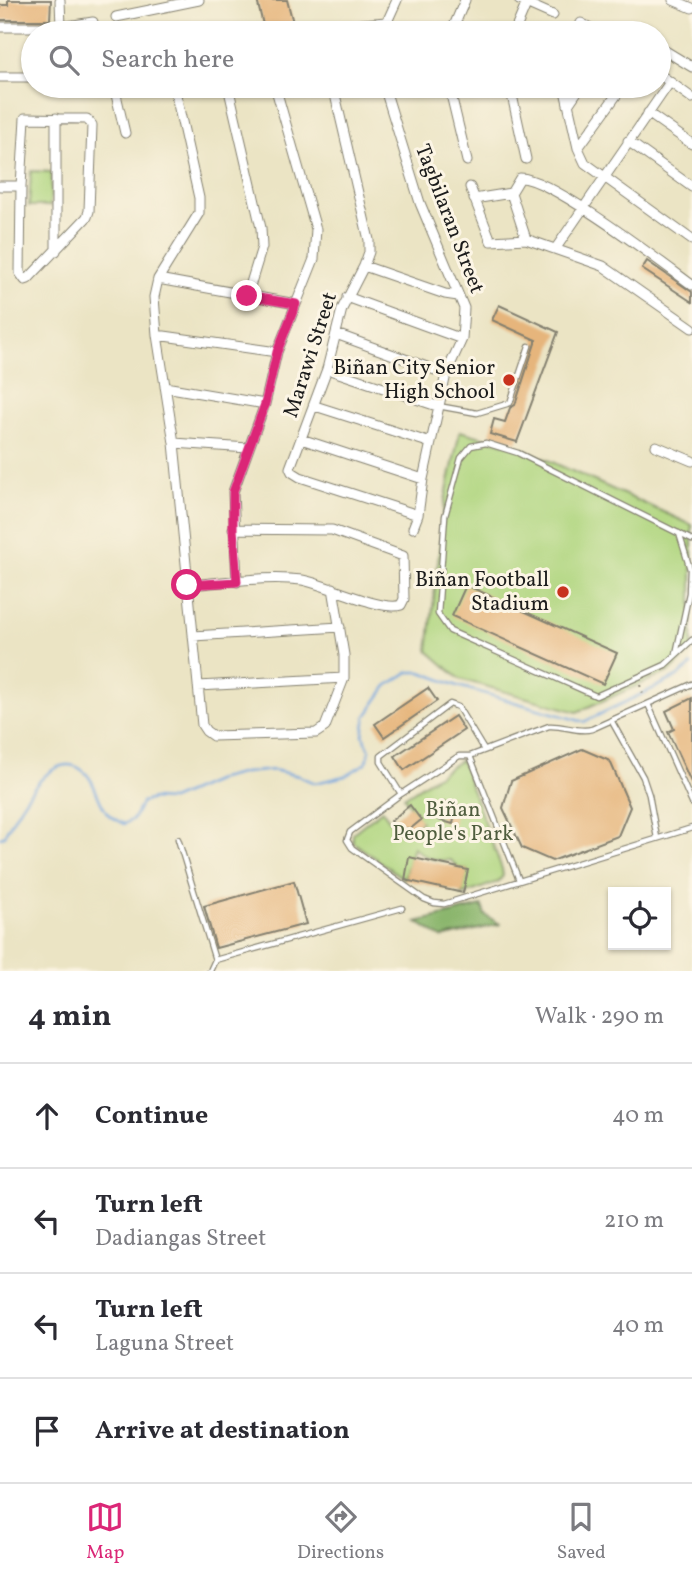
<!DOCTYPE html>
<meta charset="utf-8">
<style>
:root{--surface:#fff;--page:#f2f2f3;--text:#2b2b33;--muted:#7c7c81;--line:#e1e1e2;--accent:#db2777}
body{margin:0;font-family:Vollkorn,serif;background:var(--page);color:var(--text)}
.controls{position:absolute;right:21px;bottom:21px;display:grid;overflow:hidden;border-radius:0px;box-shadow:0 2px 5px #0004}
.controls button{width:63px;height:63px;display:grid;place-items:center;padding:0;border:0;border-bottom:2px solid var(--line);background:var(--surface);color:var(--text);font:35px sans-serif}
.stop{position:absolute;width:21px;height:21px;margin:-16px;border:5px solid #db2777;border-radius:50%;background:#fff}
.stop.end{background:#db2777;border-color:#fff;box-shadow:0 2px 7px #0008}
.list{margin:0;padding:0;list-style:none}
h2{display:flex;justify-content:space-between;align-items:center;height:91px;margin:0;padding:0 28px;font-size:30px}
h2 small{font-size:23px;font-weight:400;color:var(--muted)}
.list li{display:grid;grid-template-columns:46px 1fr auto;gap:21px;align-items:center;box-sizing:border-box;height:105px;padding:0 28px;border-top:2px solid var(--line)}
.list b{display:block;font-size:26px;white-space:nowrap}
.list p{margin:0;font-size:23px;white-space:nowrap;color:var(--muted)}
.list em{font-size:23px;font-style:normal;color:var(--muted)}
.icon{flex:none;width:38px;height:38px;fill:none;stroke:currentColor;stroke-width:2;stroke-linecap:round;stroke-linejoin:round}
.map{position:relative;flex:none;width:692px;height:971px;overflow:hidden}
.search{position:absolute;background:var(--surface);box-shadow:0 2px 5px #0004;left:21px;right:21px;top:21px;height:77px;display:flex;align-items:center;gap:18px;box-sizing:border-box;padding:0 24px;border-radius:38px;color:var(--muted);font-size:26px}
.sheet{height:511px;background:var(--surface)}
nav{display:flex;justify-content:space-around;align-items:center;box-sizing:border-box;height:98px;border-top:2px solid var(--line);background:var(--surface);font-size:19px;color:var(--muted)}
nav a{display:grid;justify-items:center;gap:4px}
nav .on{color:var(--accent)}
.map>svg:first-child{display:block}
</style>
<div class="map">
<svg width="692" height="971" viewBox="0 0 692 971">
<rect width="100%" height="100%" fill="#fcf5e5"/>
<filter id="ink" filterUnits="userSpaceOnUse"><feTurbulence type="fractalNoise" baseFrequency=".0143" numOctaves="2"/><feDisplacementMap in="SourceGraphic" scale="14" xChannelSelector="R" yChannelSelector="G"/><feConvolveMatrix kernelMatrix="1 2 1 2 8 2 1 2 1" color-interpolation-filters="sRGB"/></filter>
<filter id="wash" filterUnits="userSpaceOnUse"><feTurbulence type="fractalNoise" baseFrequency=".00686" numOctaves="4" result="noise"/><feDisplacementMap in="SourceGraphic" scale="28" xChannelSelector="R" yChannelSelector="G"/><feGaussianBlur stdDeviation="1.57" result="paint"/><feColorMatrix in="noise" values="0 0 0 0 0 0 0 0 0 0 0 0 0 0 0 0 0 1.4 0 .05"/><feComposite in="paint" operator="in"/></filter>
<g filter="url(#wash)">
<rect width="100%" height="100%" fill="#ebe4c4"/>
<!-- green -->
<path fill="#afd57e" stroke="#66784d" stroke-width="2" d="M31 171 52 172 50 206H29Z
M460 431 521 448 692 525V650L671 671 577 712 460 679 428 651 445 500Z
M461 760 502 869 503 876 498 882 462 895 467 870 458 868 451 860C435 862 425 858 413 847L404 879 353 842V833L382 810 399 833 407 828 409 830 421 822 404 797Z"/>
<!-- forest -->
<path fill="#8bb66d" stroke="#546944" stroke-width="2" d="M482 906 485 915 500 924 442 938 417 922Z"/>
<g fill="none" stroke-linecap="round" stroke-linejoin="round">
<!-- stream -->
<path stroke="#72a4dd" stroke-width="2.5" d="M0 837 4 836C15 815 50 746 82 770 97 781 97 804 110 816 114 819 120 822 124 824L133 819 142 802 153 799 171 800 220 779 244 773 273 770 299 776 315 783 345 776 366 763 370 750 363 735 366 716 387 686 408 672H421L458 686 584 722 677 677 692 665"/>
</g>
<g id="blocks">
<!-- building -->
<path fill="#e6b57c" d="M8 0H51L50 20H0V5H8Z
M257 0H287L295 30 265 33Z
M647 261 692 292V302L642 269Z
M499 305 558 332 517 442 490 434 494 419 505 422 510 408 515 405 536 340 492 320Z
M466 585 617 653 603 684 452 616Z
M428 688 437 701 384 737 375 724Z
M692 698V784L668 732 674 729 666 711Z
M455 716 464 730 404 770 395 756Z
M582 749 610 761 630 807 618 836 552 861 522 848 503 808 511 781Z
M444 802 457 805 453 824 439 820Z
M410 805 421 820 409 830 407 828 399 833 391 821Z
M409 857 468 870 463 893 405 880Z
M294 881 306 924 216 948 204 906Z"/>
</g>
</g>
<g filter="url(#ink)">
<use href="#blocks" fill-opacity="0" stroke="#848070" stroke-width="2"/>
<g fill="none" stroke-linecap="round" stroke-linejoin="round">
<defs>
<path id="service" d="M438 406 477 413 510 403 529 346
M692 540 518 453 486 443 471 446 461 458 445 516 438 614 450 631 596 696 665 665 692 640
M676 654 689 593 690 569 679 533
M692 684 592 729C578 733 564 725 549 726L470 756H459L401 794 350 832 347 840 352 848 424 899 434 903 444 904 692 828
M648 704 692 803
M611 720 643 777 649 795 657 838
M470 756 519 880
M401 794 381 762V756L450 704 458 707 484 750
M178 839 215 960
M210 971 215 960 402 908"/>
<path id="minor" d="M60 0 61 27
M519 0 553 15
M673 0 692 8
M116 17 199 0
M0 27H61L93 22
M316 33 352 25 386 22
M382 33 397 0
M451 33 465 0
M514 33 528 0
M577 33 581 23 600 33
M659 47 692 67
M659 74 692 98
M0 77H33
M114 86 125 133
M174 86 199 198V213L158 279 154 297 157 335 174 443 202 725 206 731 213 736 316 733 325 727 344 678V655L333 588
M228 86 261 228 262 247 247 296
M333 86 369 240V252L364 266 342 309 327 369 290 468 292 472 300 477 418 515
M384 86 420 203 464 308 462 339 446 374 423 479 418 515 413 528
M449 86 467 161
M510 86 526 159
M564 86 578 148 585 163 692 240
M568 105 581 86
M648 113 692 144
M25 118 87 119 92 125 89 211 87 217 28 279 25 280 20 273 21 186Z
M56 118V251
M628 141 692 187
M578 148 623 86
M0 186H21
M470 187 491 241 526 239 603 266 692 328
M474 199 511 193
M526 239 511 193 520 178C550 177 662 263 692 285
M556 248 670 82
M364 266 445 294 458 296
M158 279 296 304
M347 297 462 339
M336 334 446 374
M157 335 277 352
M327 369 437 406
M165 387 265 404
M315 406 431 443
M301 439 423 479
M174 443 248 448
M656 446 692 461
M237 582 233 492 265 404 277 352 314 259 316 229 275 86
M187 585C224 583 265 575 302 580 326 584 382 612 401 605L404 599 403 556 332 530 233 529
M193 636 340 627
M198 686 344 678"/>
</defs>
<!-- service casing -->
<use href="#service" stroke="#848070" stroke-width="7"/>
<!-- minor casing -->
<use href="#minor" stroke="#848070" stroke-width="11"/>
<!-- path -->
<path stroke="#848070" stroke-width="2" stroke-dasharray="2 5" stroke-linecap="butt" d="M640 685 644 696"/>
<!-- service -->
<use href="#service" stroke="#fff" stroke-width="4.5"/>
<!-- minor -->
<use href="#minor" stroke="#fff" stroke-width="9"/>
</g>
</g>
<g fill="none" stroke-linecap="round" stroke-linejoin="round" filter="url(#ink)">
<!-- route -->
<path stroke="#db2777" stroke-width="9" d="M187 585 237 582 233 529V492L265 404 277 352 296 304 247 296"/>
</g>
<!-- markers -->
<g fill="#c8321e" stroke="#fcf5e5" stroke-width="2.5">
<circle cx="509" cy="380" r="7"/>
<circle cx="563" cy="592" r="7"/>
</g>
<g text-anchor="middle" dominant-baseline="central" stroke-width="6" stroke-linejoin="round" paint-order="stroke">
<!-- street labels -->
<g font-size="21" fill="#1c1c1c" stroke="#fcf5e5">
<text transform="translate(449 219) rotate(69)">Tagbilaran Street</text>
<text transform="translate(311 355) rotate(-72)">Marawi Street</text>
</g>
<!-- poi labels -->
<g font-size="21" fill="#1c1c1c" stroke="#fcf5e5" text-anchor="end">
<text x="495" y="368">Biñan City Senior<tspan x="495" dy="24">High School</tspan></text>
<text x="549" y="580">Biñan Football<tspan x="549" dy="24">Stadium</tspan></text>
</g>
<!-- park labels -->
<g font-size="21" fill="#4f5d3e" stroke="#fcf5e5">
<text x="453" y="810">Biñan<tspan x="453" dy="24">People's Park</tspan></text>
</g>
</g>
</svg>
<div class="controls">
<button><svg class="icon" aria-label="locate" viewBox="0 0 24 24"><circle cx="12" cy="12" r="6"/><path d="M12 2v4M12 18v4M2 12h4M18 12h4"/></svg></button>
</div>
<div class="stop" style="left:187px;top:585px"></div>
<div class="stop end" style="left:247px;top:296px"></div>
<div class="search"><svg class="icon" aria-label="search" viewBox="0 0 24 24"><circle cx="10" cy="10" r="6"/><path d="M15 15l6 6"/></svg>Search here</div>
</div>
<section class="sheet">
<h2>4 min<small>Walk · 290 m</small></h2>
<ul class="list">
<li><svg class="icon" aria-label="ahead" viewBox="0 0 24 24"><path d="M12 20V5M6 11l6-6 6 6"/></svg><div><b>Continue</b></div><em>40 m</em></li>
<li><svg class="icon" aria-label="left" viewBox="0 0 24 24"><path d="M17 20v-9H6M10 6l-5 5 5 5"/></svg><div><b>Turn left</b><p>Dadiangas Street</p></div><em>210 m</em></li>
<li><svg class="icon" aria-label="left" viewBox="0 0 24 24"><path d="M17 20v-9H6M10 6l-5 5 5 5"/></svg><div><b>Turn left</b><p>Laguna Street</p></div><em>40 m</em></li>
<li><svg class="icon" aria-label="arrive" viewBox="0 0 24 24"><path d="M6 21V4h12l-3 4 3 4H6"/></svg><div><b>Arrive at destination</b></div></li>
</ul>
</section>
<nav>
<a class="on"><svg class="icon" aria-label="map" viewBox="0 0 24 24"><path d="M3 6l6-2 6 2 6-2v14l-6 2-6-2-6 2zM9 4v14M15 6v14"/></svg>Map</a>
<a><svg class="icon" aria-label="directions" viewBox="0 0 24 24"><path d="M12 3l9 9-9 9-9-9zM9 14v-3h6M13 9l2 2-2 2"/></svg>Directions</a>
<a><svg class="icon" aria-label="saved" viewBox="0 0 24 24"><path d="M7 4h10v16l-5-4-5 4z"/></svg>Saved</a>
</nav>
